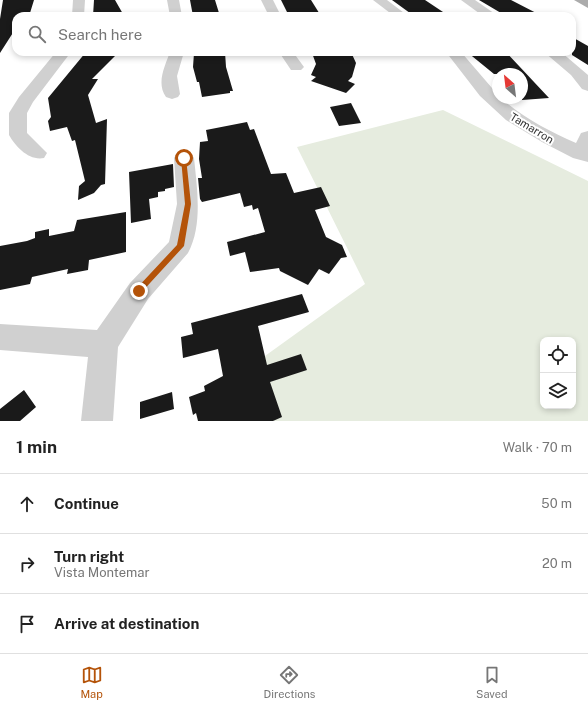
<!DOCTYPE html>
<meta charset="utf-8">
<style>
:root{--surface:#fff;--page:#f2f2f2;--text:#222;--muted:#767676;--line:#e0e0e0;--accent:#b45309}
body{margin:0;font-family:"Public Sans",sans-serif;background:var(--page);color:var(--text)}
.controls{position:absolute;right:12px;bottom:12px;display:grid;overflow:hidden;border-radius:8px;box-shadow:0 2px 6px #0003}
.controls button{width:36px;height:36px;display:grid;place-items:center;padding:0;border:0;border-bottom:1px solid var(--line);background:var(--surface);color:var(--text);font:20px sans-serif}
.compass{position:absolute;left:492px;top:68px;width:36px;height:36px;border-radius:50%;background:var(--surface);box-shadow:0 2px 6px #0003;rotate:332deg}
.stop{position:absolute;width:12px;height:12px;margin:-9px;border:3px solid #b45309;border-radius:50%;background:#fff}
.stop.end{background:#b45309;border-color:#fff;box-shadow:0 1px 4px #0008}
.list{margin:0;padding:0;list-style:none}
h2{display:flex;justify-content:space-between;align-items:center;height:52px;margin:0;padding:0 16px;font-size:17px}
h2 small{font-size:13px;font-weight:400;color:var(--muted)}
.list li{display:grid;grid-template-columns:26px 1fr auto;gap:12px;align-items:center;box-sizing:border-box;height:60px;padding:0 16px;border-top:1px solid var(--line)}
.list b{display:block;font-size:15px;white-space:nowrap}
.list p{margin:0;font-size:13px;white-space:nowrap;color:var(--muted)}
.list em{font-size:13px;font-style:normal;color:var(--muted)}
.icon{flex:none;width:22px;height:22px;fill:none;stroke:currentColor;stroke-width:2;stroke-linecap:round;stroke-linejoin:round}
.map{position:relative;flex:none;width:588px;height:421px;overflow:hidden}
.search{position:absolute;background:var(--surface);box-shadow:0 2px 6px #0003;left:12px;right:12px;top:12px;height:44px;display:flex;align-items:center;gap:10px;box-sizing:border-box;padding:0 14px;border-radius:12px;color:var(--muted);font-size:15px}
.sheet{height:232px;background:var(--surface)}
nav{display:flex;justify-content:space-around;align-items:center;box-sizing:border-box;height:56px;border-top:1px solid var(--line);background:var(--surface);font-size:11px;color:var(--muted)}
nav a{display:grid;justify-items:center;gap:2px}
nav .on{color:var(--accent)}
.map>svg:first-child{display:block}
</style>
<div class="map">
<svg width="588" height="421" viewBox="0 0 588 421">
<rect width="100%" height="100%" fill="#fff"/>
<!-- green -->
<path fill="#e6ecdf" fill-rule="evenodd" d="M443 110 588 181V421H274L258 361 365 284 297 147ZM543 340H573V406H543Z"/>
<!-- building -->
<path fill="#1a1a1a" d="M3 0H34L30 13H27L26 16H16V28L0 53V19Z
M94 0H115L123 14H119V16H93Z
M190 0H215L219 13H216L217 16H193Z
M281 0H311L321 16H289Z
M392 0H425L449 16H414Z
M479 0H511L542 16H506Z
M572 37 588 46V65L572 55Z
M86 52H119L92 79H98L88 95 96 123 107 119 105 184 101 185 94 193 78 200 79 186 85 181 75 140 72 141 67 127 50 131 48 121 51 117 48 98Z
M225 52 226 67 233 91H230V93L202 97 199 82H197L193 67 194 53Z
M351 52 356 63 352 77 348 81 355 84 346 93 311 81 316 77 311 75 316 64 312 53Z
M467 52H506L549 98 522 100V74H494Z
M351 103 361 123 339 126 330 107Z
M247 122 250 130 254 129 271 174 286 173 294 193 321 187 330 206 315 210 326 237 342 245 347 257 341 258 329 274 319 269 308 285 280 271 279 268 250 272 245 252 230 256 227 242 265 232 258 208 253 210 252 205 244 207 240 193 202 202 200 199 198 178H202L199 159 200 142 208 141 206 130Z
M173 164 174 187 165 189V191L158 192V197L149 199 151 219 131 223 129 172Z
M126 212V252L89 260 88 270 67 274 68 269 32 277 30 284 0 290V246L27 241 35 238V232L49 229V236L74 231 77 220Z
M302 294 309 312 258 326 267 365 301 354 307 370 270 382 282 417 273 421H198L196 413 193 415 189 397 205 391 204 386 223 376 218 349 183 358 181 337 193 334 191 323Z
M24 390 36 407 20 421H0V409Z
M172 392 174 409 140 419V402Z"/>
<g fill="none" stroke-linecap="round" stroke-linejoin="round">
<!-- minor -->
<path fill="#d0d0d0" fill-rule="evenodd" d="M73 0H85L84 16H72Z
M167 0H179L182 16H170Z
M261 0H273L281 16H269Z
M373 0H387L408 16H394Z
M461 0H475L498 16H483Z
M56 52H71L33 102 27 113V133L47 153 44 158C29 161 16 147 9 135V113L19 97Z
M170 52H184L177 76 180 94 178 97 172 99 166 97C156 83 165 66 170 52Z
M279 52H293L304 67 301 70H291Z
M446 52H461L498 95V98H501C523 118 549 131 576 143L581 133 588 131V162L573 158 542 142 506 120 480 96Z
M544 52H561L588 75V91L582 89 571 75Z
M184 151 191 153 194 158C197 188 203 225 188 253L148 299 118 347 113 421H81L88 357 0 350V324L97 330 130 283 169 242 177 204 174 158 177 153Z"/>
<!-- major -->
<path fill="#ababab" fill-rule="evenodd" d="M574 0H588V8Z"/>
</g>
<!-- route -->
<path fill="#b45309" d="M184 156 186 158 191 204 184 246 139 295 136 294V289L177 245 185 204 181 158Z"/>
<g text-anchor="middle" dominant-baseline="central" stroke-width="4" stroke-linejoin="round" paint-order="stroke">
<!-- far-street labels -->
<g font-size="11" fill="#333" stroke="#fff">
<text transform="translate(532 128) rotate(31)">Tamarron</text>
</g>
</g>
</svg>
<div class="controls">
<button><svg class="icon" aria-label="locate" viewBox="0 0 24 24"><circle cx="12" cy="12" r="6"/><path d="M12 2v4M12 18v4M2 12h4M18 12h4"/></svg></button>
<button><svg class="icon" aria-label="layers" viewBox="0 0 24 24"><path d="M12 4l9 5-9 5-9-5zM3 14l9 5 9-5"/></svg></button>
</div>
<svg class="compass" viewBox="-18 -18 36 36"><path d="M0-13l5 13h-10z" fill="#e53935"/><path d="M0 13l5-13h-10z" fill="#767676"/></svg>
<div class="stop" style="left:184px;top:158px"></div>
<div class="stop end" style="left:139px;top:291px"></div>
<div class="search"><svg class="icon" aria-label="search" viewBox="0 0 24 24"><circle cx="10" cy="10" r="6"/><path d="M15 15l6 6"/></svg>Search here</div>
</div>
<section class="sheet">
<h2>1 min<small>Walk · 70 m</small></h2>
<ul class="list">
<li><svg class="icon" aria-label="ahead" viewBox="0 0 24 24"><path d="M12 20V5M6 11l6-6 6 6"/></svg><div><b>Continue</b></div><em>50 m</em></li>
<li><svg class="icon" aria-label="right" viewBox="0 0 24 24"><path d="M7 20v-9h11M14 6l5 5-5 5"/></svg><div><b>Turn right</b><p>Vista Montemar</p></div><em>20 m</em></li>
<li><svg class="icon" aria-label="arrive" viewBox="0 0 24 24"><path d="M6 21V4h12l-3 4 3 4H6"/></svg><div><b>Arrive at destination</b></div></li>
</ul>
</section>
<nav>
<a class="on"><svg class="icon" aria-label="map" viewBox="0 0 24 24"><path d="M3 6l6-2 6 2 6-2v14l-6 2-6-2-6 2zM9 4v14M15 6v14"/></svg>Map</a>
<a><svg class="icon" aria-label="directions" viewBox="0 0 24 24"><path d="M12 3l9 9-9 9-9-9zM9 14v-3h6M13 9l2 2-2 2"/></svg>Directions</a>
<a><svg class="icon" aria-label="saved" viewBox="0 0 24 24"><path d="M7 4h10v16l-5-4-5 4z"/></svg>Saved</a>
</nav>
